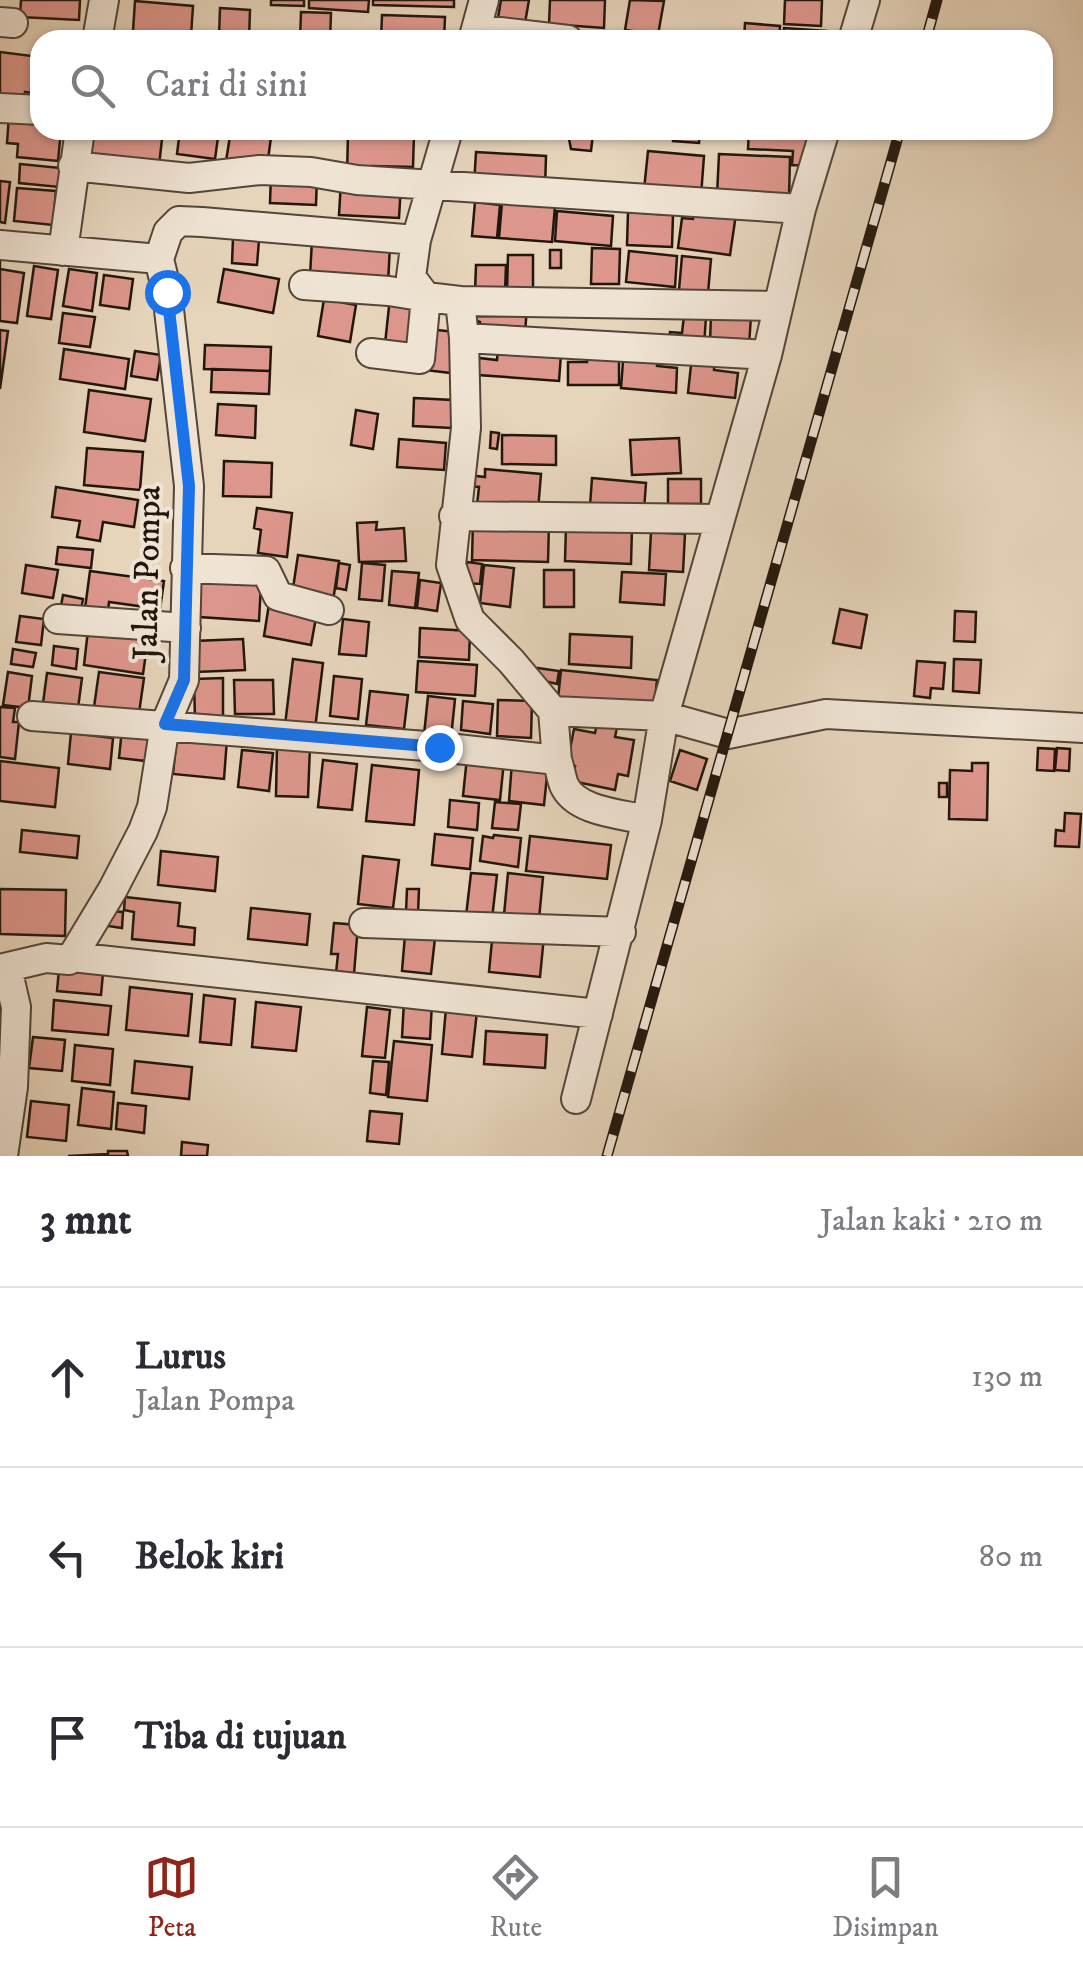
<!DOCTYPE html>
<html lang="id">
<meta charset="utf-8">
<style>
:root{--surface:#fff;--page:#f7f7f7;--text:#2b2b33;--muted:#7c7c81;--line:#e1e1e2;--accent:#8f2418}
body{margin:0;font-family:"IM FELL DW Pica",serif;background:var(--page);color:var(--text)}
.stop{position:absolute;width:30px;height:30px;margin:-22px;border:8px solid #1a73e8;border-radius:50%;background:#fff}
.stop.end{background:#1a73e8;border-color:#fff;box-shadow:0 2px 10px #0008}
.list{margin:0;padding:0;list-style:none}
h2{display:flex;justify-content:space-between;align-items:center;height:130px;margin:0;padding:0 40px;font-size:42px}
h2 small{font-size:32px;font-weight:400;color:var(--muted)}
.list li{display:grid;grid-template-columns:65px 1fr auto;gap:30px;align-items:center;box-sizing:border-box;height:180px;padding:0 40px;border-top:2px solid var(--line)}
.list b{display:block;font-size:38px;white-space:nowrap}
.list p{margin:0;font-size:32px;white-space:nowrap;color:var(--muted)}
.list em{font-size:32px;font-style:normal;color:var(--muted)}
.icon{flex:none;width:55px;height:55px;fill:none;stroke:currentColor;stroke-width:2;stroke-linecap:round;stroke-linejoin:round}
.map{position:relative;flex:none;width:1083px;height:1156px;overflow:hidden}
.search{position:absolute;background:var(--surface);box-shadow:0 2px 8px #0004;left:30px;right:30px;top:30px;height:110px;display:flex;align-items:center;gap:25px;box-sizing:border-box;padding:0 35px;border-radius:30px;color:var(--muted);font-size:38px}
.sheet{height:670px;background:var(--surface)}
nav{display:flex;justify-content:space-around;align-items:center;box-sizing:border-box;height:140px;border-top:2px solid var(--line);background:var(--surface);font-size:28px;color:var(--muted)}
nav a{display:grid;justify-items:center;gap:5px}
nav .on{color:var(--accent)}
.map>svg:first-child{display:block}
</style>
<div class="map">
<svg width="1083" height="1156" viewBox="0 0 1083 1156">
<rect width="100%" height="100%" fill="#e6d4bb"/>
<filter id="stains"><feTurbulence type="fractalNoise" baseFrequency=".002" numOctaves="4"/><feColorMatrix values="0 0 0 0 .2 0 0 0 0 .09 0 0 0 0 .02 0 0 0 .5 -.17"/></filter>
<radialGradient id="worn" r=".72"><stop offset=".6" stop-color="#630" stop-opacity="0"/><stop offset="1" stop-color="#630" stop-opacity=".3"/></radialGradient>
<!-- building -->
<path fill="#dd968c" stroke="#22170d" stroke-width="2.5" d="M21 0H80L79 20 20 17Z
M271 0H304V6L271 5Z
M309 0H369L368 12 309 8Z
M373 0H454V7L373 5Z
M501 0H529L525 23 498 18Z
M550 0H605L604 28 549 24Z
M630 0 664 1 658 35 625 30Z
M785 0H822L821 26 784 24Z
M135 1 193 6 191 36 133 31Z
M220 8 250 10 249 39 219 37Z
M301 12 331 13 330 40H300Z
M382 15 445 17 444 40H381Z
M745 23 780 26 779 40H744Z
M784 28 826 31 825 40H783Z
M0 52 40 57V94L25 92 23 105 0 101Z
M9 115 38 118 37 127 40 130H61L58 161 17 157 18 144 7 143Z
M90 130H163L159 166 86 157Z
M180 130H219L215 159 177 154Z
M231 130H272L267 167 226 161Z
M532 130H574L567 138 532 134Z
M579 130H608V136L593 134 591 151 571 149 569 139Z
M674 130H700L699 143 673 141Z
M749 130H813L811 166 792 165 793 151 748 149Z
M348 132 414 134 413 167 372 166V178L347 177Z
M648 151 704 156 701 196 644 190Z
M476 152 546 156 545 189 474 185Z
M719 154 790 157 789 198 717 195Z
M20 164 61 168 59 187 19 183Z
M271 174 317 175 316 205 270 203Z
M0 181 10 182 5 223 0 222Z
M341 181 401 185 399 218 339 215Z
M17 188 56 191 53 225 14 221Z
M475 202 500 205 497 238 472 236Z
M502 202 555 206 552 242 499 238Z
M694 208 736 214 730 255 678 248 682 218 693 219Z
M557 211 613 216 611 246 555 241Z
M628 212 673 215 672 247 627 245Z
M233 238 259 240 257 265 232 263Z
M312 240 390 245 388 284 310 276Z
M592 248 620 249 619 284H591Z
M550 250H561V268H550Z
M629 251 677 256 675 287 626 282Z
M508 255H533V292H507Z
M682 256 711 259 708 293 679 290Z
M0 261V269L24 273 17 323 0 321Z
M476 265H506L505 292H475Z
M34 266 58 270 51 319 27 316Z
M69 269 97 273 92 311 63 306Z
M224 269 279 279 273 313 218 302Z
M104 275 133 279 129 309 100 305Z
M390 297 413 300 417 348 385 344Z
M324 299 356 305 350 342 318 336Z
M476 304 527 307 525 333 479 331 480 322 475 320Z
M63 313 95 317 90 347 59 343Z
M711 314 751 316 749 346 710 343Z
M684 315 706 317 704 346 669 342 670 332 682 333Z
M429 329 455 332 451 373 425 370Z
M0 330 8 331 0 389Z
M205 345 271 347 270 371 204 369Z
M624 348 658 351 657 366 677 368 676 393 621 388Z
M64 349 129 359 125 389 60 379Z
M498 349 561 354 559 381 478 375 479 358 497 360Z
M586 349H619V385H568V362H587Z
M135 351 161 355 157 380 131 376Z
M692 356 715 358 714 370 738 373 735 398 688 393Z
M212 369 270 371 269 394 211 392Z
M89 390 151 399 145 441 84 432Z
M414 398 453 400 451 428 413 426Z
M218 404 256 406 255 438 216 435Z
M356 410 378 414 373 449 351 445Z
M491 432 499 433 497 449 490 448Z
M502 435 556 436V465L502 464Z
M679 438 681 473 632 475 630 440Z
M399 439 446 443 444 470 397 467Z
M87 448 143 452 140 490 84 485Z
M224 461 272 463 271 497 223 496Z
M485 469 541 474 538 510 477 505 479 487 467 486 468 475 485 477Z
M592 478 646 483 644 510 590 506Z
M668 479H701V504H668Z
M56 487 138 500 134 527 103 522 100 541 77 537 80 521 52 517Z
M257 508 292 513 287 557 258 553 261 530 254 528Z
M473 520 549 522 548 562 472 560Z
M377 522 376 530 404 528 406 561 359 562 357 523Z
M566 526 632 528 631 564 565 561Z
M651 532 685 534 683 572 649 570Z
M58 547 93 550 91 568 56 564Z
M298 555 339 561 333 601 292 595Z
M467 562 482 564 480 584 465 583Z
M339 563 350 565 346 590 336 588Z
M362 563 385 565 382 601 359 599Z
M26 565 58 570 53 598 22 593Z
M484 565 514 568 510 607 480 603Z
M544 570H574V607H544Z
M90 571 164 581 160 609 109 602 107 619 84 616Z
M392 571 419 573 415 608 389 605Z
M622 572 666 574 664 605 620 602Z
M201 580 261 584 259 621 199 617Z
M420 580 441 583 437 611 417 608Z
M63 595 83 599 80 615 60 611Z
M269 604 317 612 311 645 264 636Z
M840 609 867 615 861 648 833 643Z
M955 611 976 612 975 642 954 641Z
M20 616 44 619 41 645 16 642Z
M343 619 369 622 366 656 339 654Z
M420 628 470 631 469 660 419 657Z
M88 630 148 639 143 674 84 665Z
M570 634 632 637 631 668 569 664Z
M243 639 245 670 195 672 194 641Z
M54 646 78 649 76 669 52 665Z
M13 649 36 653 33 667 11 664Z
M293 659 323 663 315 729 285 725Z
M954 659 981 660 979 693 953 691Z
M418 661 477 665 475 696 416 692Z
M917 661 945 663 943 689 931 688 930 698 914 696Z
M538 668 559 671 557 684 536 679Z
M561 670 657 680 654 709 558 699Z
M8 672 32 676 28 708 3 705Z
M99 672 144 678 139 713 94 707Z
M47 673 82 678 78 708 43 703Z
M334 676 362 679 358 719 330 716Z
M223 678V718L195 719 194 679Z
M234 680H273L274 714H235Z
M370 691 408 695 404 729 366 725Z
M428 696 455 699 451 738 424 735Z
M498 700 532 701 531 738 497 736Z
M463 701 493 704 490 734 461 730Z
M0 707 15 708 13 722H19L15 759 0 757Z
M597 724 617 728 615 737 634 740 628 776 618 774 615 790 572 781 575 766 567 765 574 729 595 733Z
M122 729 149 731 146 761 119 758Z
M71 733 113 738 110 769 68 764Z
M177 734 227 739 224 779 173 774Z
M277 745 310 746 308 797 276 796Z
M1038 748 1055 749 1054 771 1037 770Z
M1057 748 1070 749 1069 771 1055 770Z
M242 750 273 753 269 791 238 787Z
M680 750 707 759 697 790 670 781Z
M467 757 504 761 500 800 463 796Z
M323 760 357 764 352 810 318 807Z
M0 761 59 768 55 807 0 801Z
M512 762 548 766 544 805 509 801Z
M972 763H988L987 820 949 819 950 770 972 771Z
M372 765 419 770 414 825 366 821Z
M939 783H947V797H939Z
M450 800 479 803 477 830 448 827Z
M495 802 521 804 518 830 492 828Z
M1065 813 1081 814 1079 847 1055 846 1056 830 1064 831Z
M22 830 79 836 77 858 20 852Z
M435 834 473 838 470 869 432 865Z
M494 835 521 838 518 867 480 861 483 836 493 838Z
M530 836 611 845 607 879 526 871Z
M161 851 218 857 215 891 158 885Z
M363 856 399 860 393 908 358 904Z
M471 873 497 875 492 919 466 916Z
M508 873 543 877 539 919 504 915Z
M0 889 66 890 65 936 0 934Z
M407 889H419L418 913 406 912Z
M125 897 180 903 178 926 195 928 194 945 132 939 134 912 124 910Z
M251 908 310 914 307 945 248 939Z
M109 911 123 912 122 928 108 926Z
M334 923 358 925 354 974 336 973 338 954H331Z
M493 930 544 936 540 977 489 972Z
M405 935 435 938 431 974 402 971Z
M59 969 103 973 101 995 57 991Z
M130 987 192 994 188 1036 126 1030Z
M204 995 235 999 231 1045 200 1042Z
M54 1000 111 1006 108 1035 52 1030Z
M404 1001 432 1003 430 1039 402 1037Z
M256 1002 301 1007 296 1051 252 1047Z
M367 1007 390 1010 385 1058 362 1056Z
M446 1008 477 1011 472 1057 442 1054Z
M486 1031 547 1035 545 1068 484 1064Z
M33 1037 65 1040 62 1071 29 1068Z
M394 1041 432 1045 427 1101 388 1097Z
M75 1045 113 1049 110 1085 72 1081Z
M135 1061 192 1067 189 1099 132 1093Z
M373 1061 389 1062 386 1095 370 1093Z
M82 1088 114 1092 111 1129 78 1125Z
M31 1101 69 1105 66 1141 27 1137Z
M118 1103 146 1106 144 1133 116 1129Z
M370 1111 402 1114 399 1144 367 1141Z
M182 1142 208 1145 207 1156H181Z
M108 1151H127L128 1156H68L108 1154Z"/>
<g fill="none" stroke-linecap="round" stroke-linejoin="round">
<defs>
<path id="minor" d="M0 22 13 23
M476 29 568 40
M97 40 104 0
M473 40 484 0
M853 40 865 0
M0 108 40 110
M73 166 189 178 260 170 311 172 357 180 801 209
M0 245 159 259
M63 251 80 130
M304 285 389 291 426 297 420 359 371 353
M460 301 777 306
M464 338 767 355
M454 516 718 519
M185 568 266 571 278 596 329 610
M58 619 186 628
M553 711 664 716 728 734 826 714 1083 728
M32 716 439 747 557 760 553 711 511 661 470 620 451 565 466 428 464 338 460 301 426 297 411 277 416 240 448 130
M557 760C560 768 561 777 564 785 576 812 622 814 647 820
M364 923 621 932
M72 957 598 1014
M0 969 46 958 69 960 72 957 113 889 143 831 152 807 165 725 184 680 189 486 167 292 159 259 168 232 179 221 202 222 416 240
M576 1099 647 820 664 716 767 355 801 209 825 130
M3 1156 13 1087 16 1007 7 968"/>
</defs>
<!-- minor casing -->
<use href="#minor" stroke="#534638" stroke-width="32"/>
<!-- minor -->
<use href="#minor" stroke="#efe3d3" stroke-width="28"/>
<defs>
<path id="rail" d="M926 40 937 0
M607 1156 900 130"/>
</defs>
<!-- rail casing -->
<use href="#rail" stroke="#22170d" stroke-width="11"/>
<!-- rail -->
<use href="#rail" stroke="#efe3d3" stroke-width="8" stroke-dasharray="22" stroke-linecap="butt"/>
</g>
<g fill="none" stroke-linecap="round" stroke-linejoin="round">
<!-- route -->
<path stroke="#1a73e8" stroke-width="12" d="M167 292 189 486 184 680 165 724 439 747"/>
</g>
<g text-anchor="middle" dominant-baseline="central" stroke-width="8" stroke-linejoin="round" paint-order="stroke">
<!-- street labels -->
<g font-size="35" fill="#22170d" stroke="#efe3d3">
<text transform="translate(148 573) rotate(-89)">Jalan Pompa</text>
</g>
</g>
<rect width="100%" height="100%" filter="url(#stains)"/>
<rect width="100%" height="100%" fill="url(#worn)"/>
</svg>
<div class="stop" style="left:167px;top:292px"></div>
<div class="stop end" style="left:439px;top:747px"></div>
<div class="search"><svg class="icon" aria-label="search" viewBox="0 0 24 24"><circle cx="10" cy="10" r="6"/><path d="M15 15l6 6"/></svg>Cari di sini</div>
</div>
<section class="sheet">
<h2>3 mnt<small>Jalan kaki · 210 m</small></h2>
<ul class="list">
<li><svg class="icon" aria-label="ahead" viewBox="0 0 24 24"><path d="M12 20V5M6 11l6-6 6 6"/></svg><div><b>Lurus</b><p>Jalan Pompa</p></div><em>130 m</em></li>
<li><svg class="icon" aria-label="left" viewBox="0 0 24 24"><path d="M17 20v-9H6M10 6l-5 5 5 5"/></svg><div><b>Belok kiri</b></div><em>80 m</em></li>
<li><svg class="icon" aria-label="arrive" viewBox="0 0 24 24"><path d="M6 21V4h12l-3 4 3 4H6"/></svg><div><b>Tiba di tujuan</b></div></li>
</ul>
</section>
<nav>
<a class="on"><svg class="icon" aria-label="map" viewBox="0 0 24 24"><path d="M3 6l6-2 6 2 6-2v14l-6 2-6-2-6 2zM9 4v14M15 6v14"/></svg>Peta</a>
<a><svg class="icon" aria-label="directions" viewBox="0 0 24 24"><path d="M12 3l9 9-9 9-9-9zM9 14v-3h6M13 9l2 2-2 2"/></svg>Rute</a>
<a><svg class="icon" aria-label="saved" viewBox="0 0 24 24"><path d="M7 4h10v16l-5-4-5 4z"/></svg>Disimpan</a>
</nav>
